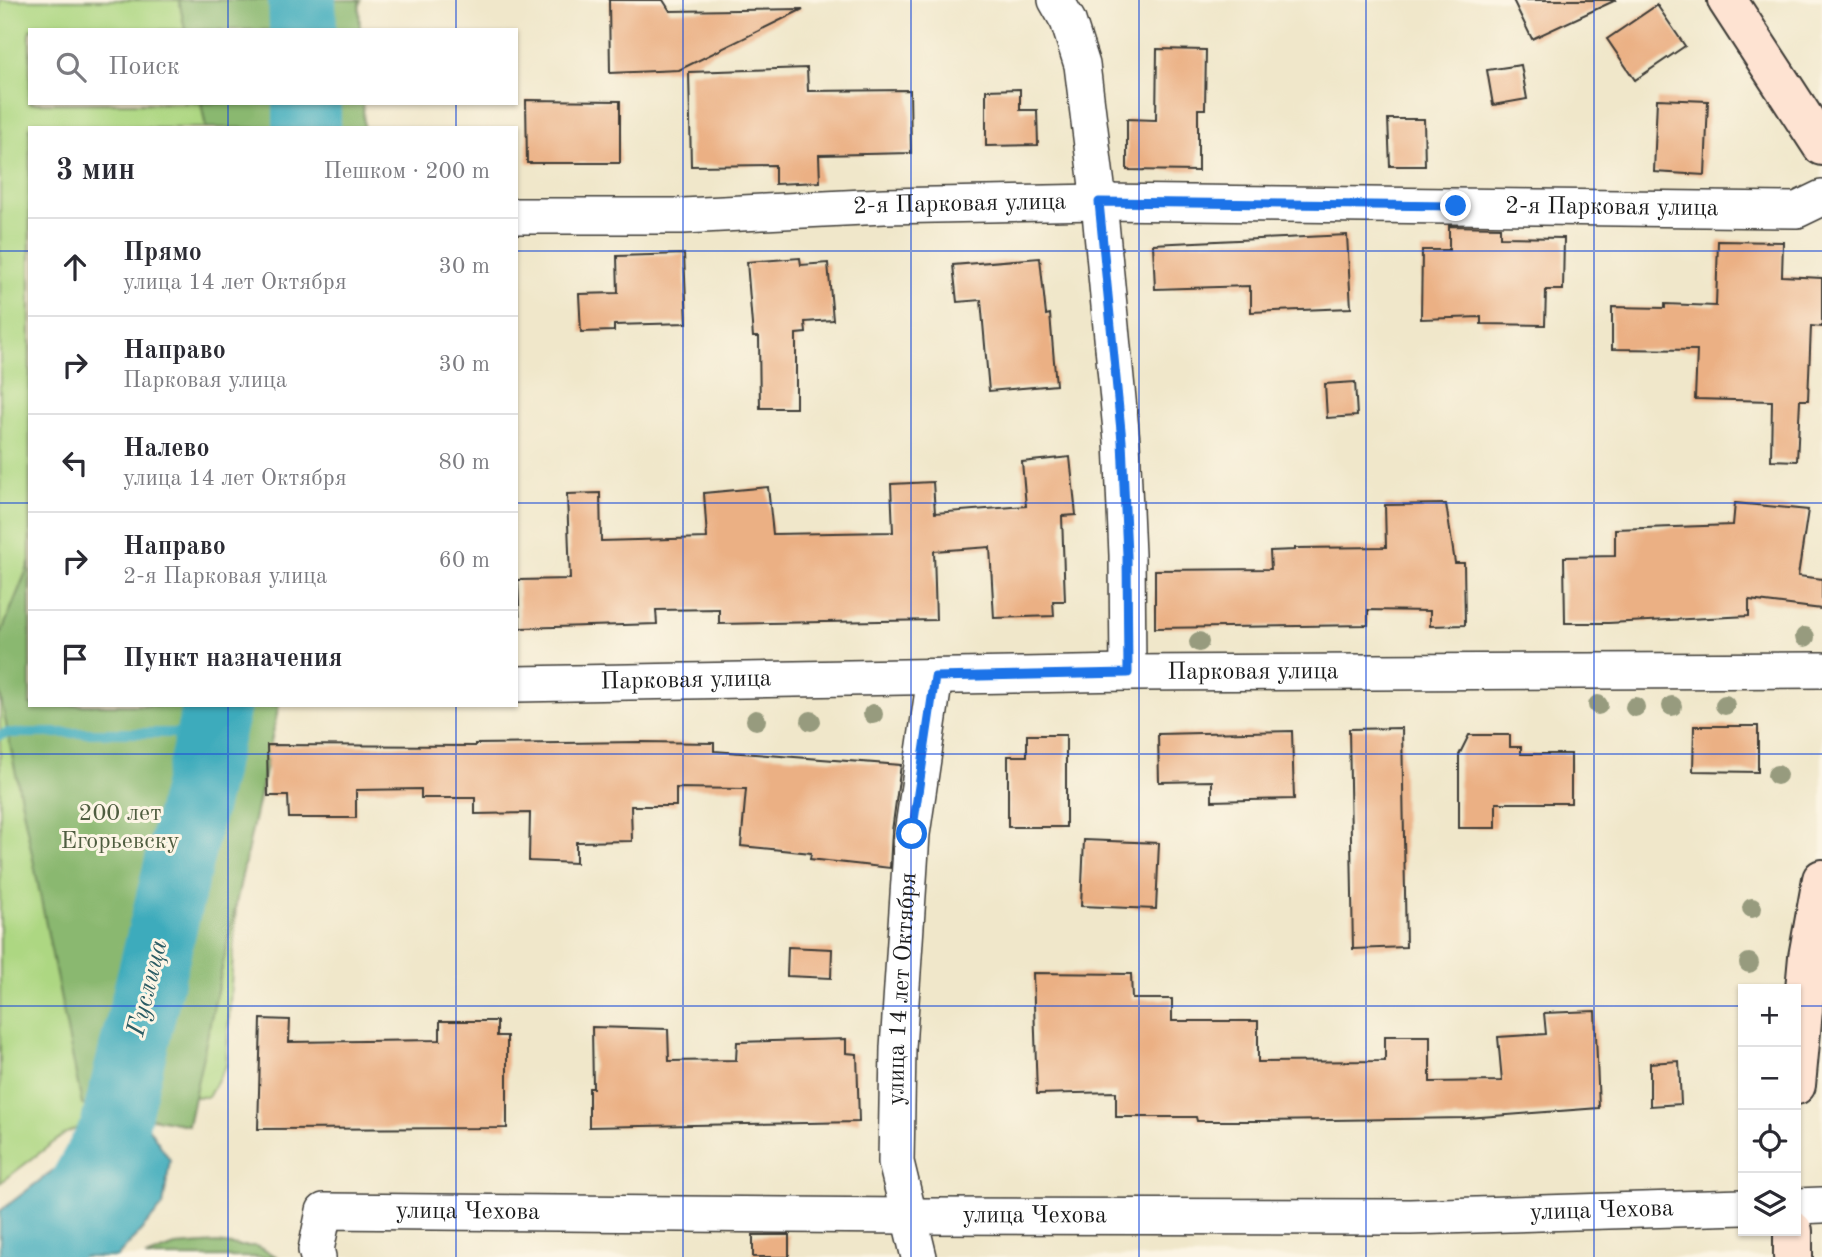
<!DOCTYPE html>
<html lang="ru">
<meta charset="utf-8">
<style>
:root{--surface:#fff;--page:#f2f2f3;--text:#2b2b33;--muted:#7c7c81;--line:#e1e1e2}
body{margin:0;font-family:"Old Standard TT",serif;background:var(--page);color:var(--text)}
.controls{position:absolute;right:21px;bottom:21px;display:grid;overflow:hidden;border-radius:0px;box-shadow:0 2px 5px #0004}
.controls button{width:63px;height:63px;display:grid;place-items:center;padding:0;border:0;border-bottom:2px solid var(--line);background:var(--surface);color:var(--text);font:35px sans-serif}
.stop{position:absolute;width:21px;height:21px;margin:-16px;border:5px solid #1a73e8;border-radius:50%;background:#fff}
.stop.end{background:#1a73e8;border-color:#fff;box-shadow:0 2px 7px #0008}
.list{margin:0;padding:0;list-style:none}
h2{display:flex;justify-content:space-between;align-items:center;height:91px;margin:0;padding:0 28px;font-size:30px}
h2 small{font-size:23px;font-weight:400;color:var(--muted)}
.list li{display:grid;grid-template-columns:46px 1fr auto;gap:21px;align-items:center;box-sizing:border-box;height:98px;padding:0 28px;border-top:2px solid var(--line)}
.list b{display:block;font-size:26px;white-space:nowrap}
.list p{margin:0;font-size:23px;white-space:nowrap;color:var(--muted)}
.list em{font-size:23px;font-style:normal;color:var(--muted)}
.icon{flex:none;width:38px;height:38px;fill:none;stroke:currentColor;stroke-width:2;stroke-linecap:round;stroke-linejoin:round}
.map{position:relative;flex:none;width:1822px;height:1257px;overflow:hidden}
.search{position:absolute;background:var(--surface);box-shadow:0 2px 5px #0004;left:28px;top:28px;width:490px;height:77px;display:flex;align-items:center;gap:18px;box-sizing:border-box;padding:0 24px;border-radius:0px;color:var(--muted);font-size:26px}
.panel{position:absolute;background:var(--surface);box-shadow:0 2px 5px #0004;left:28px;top:126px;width:490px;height:581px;border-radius:0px}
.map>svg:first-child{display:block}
</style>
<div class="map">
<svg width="1822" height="1257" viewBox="0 0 1822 1257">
<rect width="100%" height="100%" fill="#fcf5e5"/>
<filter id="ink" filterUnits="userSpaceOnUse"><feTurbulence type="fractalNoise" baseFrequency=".0143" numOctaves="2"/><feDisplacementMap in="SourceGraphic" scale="14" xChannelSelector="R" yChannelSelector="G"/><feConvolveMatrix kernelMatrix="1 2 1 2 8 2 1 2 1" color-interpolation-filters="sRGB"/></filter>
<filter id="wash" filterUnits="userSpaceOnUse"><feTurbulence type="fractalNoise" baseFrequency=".00686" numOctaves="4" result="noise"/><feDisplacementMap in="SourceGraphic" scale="28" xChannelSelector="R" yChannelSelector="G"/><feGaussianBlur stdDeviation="1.57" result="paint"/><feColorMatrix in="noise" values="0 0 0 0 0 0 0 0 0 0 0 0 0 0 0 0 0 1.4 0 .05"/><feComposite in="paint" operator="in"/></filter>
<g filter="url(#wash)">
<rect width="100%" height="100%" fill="#f0e7ca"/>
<!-- green -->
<path fill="#add782" stroke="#647a4f" stroke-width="2" d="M0 0H361L355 30H30V103H341L337 128H30V705L246 747 226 1066 208 1097 153 1096 66 1133 0 1183Z"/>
<!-- forest -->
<path fill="#8ab870" stroke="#536a46" stroke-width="2" d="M179 0H359L360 30H185Z
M201 103H363L364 128H206Z
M30 562V705H279L188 1125 82 1105 0 694V636Z
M217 1243 239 1246H256L278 1257H145L175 1246Z"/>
<!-- water -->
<path fill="#3eabbc" stroke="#2d646c" stroke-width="2" d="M105 1117 146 1124 170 1160 163 1206 117 1257H0V1211L82 1148Z"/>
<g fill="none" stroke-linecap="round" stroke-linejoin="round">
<!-- stream -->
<path stroke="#3eabbc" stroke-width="10" d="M0 735 7 733H210"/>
<!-- river -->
<path stroke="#3eabbc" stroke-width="68" d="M302 0 303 30
M307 128V103
M43 1257 113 1132 217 705"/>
</g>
<g id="blocks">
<!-- building -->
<path fill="#ebb084" d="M609 0H663L670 11 803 9 679 70 610 73Z
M1513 0H1616L1532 39Z
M1657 5 1685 46 1635 80 1607 39Z
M1157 49 1206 50 1205 109H1198V171L1127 170V119L1156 120Z
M1521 65 1527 99 1493 105 1487 70Z
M807 68 808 91 910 90 911 153 819 155 820 182 775 184V165L691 166 689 72Z
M1020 89V110H1037L1038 145 986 146V90Z
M1657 99 1708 101 1705 175 1654 172Z
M526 100 620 101V163H527Z
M1388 119H1424L1425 166H1390Z
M1449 226 1500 227V237L1564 238 1563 290H1546L1545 325 1481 324V317L1421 319 1422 250H1449Z
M1347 235 1351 308 1251 312V291H1249V286L1155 289 1153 244Z
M1718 241 1783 242 1782 276 1822 278V327L1811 326 1808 400H1800L1797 461 1771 460 1772 401 1695 399 1697 350 1612 349V307L1665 308V304L1716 306Z
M684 254 687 323 614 325V331L581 332 579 294 618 293 617 256Z
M800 258 801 265 828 263 833 320 805 322 806 333 796 334V408H760L759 337H753L747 262Z
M1040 258 1046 315 1050 314 1056 385 989 391 981 300 957 302 953 265Z
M1355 382 1357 416 1327 418 1325 384Z
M1070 457 1076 515 1062 516 1065 601H1053L1054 616 994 618 990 547 934 551 936 620 719 624V609L656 610 657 624 520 628 518 580 570 579 567 494 600 493 601 541 707 538 704 493 768 487 773 534 893 532 891 484 933 482 935 513 1026 506 1022 462Z
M1735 503 1808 510 1798 576 1822 579V609L1749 600V616L1608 623H1565L1564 557 1615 556V529L1733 525Z
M1446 504 1455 563H1464L1465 625 1430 626V611L1368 610V625L1155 628V570L1271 569 1270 551 1295 550V548L1386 547 1385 505Z
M1694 726H1758V772L1693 771Z
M1402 728 1406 947 1353 949 1349 729Z
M1292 731 1294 799 1212 801V781L1159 782 1158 734Z
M1027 735H1066V827H1008V756H1027Z
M1469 735H1510V747H1521V754H1571V803H1496V828H1459V755Z
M641 742 714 743V751L901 765 892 831 890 868 810 859 811 853 741 846 746 789 676 788V806H631L632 841 576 842V863L529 861 530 813 475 814V798H421V789L356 790V818H289L288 796H268L267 745 475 746V744Z
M1084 840 1159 843 1156 909 1081 906Z
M788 947 832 949 831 978 787 976Z
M1033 973 1131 974 1132 999H1172V1021H1258V1062L1385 1061V1036H1430V1082L1502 1081 1498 1037 1546 1034 1544 1013 1595 1011 1599 1108 1467 1118 1259 1121H1197L1196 1117H1116V1092L1037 1094Z
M261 1019 290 1020 289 1042 440 1040V1021H497V1036H507V1128L258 1129Z
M592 1027 668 1029 669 1061 736 1060 737 1042 846 1039V1053L857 1054 859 1122 589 1127V1088H593Z
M1679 1061 1681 1104 1650 1106V1063Z
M753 1235H789V1257H753Z"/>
</g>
</g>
<g filter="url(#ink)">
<use href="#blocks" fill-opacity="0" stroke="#3c3a36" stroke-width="2"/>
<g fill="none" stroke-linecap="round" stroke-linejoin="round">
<defs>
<g id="street">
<path d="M1056 0 1068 21 1082 65 1099 202 1122 441 1127 555 1128 673"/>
<path id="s1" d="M516 216H683L884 206 1099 202 1797 210 1822 198"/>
<path id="s2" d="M516 684 1128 673 1822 670"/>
<path d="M1796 1206 1822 1205"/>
<path id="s3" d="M318 1257 316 1250 324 1211 909 1216 1410 1217 1743 1207"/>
<path id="s4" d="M919 1257 896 1162 898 1048 912 834 935 677"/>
</g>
<path id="secondary" d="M1727 0 1822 146
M1796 1085 1808 957 1822 879
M1793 1231V1257"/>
</defs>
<!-- street casing -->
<use href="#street" stroke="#3c3a36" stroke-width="38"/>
<!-- secondary casing -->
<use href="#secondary" stroke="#3c3a36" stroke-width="42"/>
<!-- street -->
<use href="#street" stroke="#fff" stroke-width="35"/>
<!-- secondary -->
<use href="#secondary" stroke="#fee3d2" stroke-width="38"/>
</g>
<!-- trees -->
<g fill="#979b7e">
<circle cx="1805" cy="637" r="10"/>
<circle cx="1199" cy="642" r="10"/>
<circle cx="1598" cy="705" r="10"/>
<circle cx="1725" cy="705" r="10"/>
<circle cx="1672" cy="706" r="10"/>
<circle cx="1635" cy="707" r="10"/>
<circle cx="873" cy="714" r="10"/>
<circle cx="756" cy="720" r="10"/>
<circle cx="811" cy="721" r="10"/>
<circle cx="1777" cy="775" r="10"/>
<circle cx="1752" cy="908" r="10"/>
<circle cx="1749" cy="963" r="10"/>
</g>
</g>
<g fill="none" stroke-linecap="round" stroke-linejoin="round" filter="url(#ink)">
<!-- route -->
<path stroke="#1a73e8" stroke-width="9" d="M912 834 935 677 1128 673 1127 555 1122 441 1099 202 1456 206"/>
</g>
<!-- grid -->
<path fill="none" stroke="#1d4ed8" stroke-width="2" stroke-opacity="0.55" d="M228 0V30M456 0V30M683 0V1257M911 0V1257M1139 0V1257M1366 0V1257M1594 0V1257M228 103V128M456 103V128M0 251H30M516 251H1822M0 503H30M516 503H1822M228 705V1257M456 705V1257M0 754H1822M0 1006H1743M1796 1006H1822"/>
<g text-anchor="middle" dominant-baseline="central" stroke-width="6" stroke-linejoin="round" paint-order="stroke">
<!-- street labels -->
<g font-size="24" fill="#1c1c1c" stroke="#fcf5e5">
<text stroke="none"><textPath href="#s1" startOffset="444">2-я Парковая улица</textPath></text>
<text stroke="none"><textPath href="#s1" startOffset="1096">2-я Парковая улица</textPath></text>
<text stroke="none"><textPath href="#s2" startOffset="737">Парковая улица</textPath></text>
<text stroke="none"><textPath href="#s2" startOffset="170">Парковая улица</textPath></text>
<text stroke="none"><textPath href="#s4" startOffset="271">улица 14 лет Октября</textPath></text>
<text stroke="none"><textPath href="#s3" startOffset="1325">улица Чехова</textPath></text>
<text stroke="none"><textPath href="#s3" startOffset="191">улица Чехова</textPath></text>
<text stroke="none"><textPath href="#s3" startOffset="758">улица Чехова</textPath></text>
</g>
<!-- park labels -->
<g font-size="24" fill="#4f5d40" stroke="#fcf5e5">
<text x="120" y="814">200 лет<tspan x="120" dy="28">Егорьевску</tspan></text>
</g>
<!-- water labels -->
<g font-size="26" font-style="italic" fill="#2b5c64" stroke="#fcf5e5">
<text transform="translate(148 988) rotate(-76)">Гуслица</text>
</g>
</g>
</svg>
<div class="controls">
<button>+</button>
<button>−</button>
<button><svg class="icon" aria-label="locate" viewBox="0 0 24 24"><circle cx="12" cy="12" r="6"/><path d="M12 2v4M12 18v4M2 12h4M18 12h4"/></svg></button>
<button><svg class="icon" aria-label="layers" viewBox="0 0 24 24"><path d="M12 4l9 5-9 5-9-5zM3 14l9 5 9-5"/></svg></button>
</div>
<div class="stop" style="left:912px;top:834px"></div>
<div class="stop end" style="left:1456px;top:206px"></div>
<div class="search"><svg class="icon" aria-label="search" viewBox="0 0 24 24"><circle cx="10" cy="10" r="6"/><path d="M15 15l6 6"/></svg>Поиск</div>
<section class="panel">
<h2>3 мин<small>Пешком · 200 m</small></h2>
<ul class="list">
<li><svg class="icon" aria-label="ahead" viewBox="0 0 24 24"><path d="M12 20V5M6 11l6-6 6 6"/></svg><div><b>Прямо</b><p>улица 14 лет Октября</p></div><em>30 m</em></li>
<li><svg class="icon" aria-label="right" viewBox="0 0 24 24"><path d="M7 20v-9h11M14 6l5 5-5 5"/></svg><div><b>Направо</b><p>Парковая улица</p></div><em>30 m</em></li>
<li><svg class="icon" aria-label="left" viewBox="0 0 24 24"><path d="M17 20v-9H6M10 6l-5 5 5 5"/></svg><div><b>Налево</b><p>улица 14 лет Октября</p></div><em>80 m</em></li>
<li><svg class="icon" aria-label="right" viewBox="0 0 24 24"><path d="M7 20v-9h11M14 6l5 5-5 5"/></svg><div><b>Направо</b><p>2-я Парковая улица</p></div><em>60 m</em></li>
<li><svg class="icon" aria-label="arrive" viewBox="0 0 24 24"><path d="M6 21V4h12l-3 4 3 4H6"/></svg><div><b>Пункт назначения</b></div></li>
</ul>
</section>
</div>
